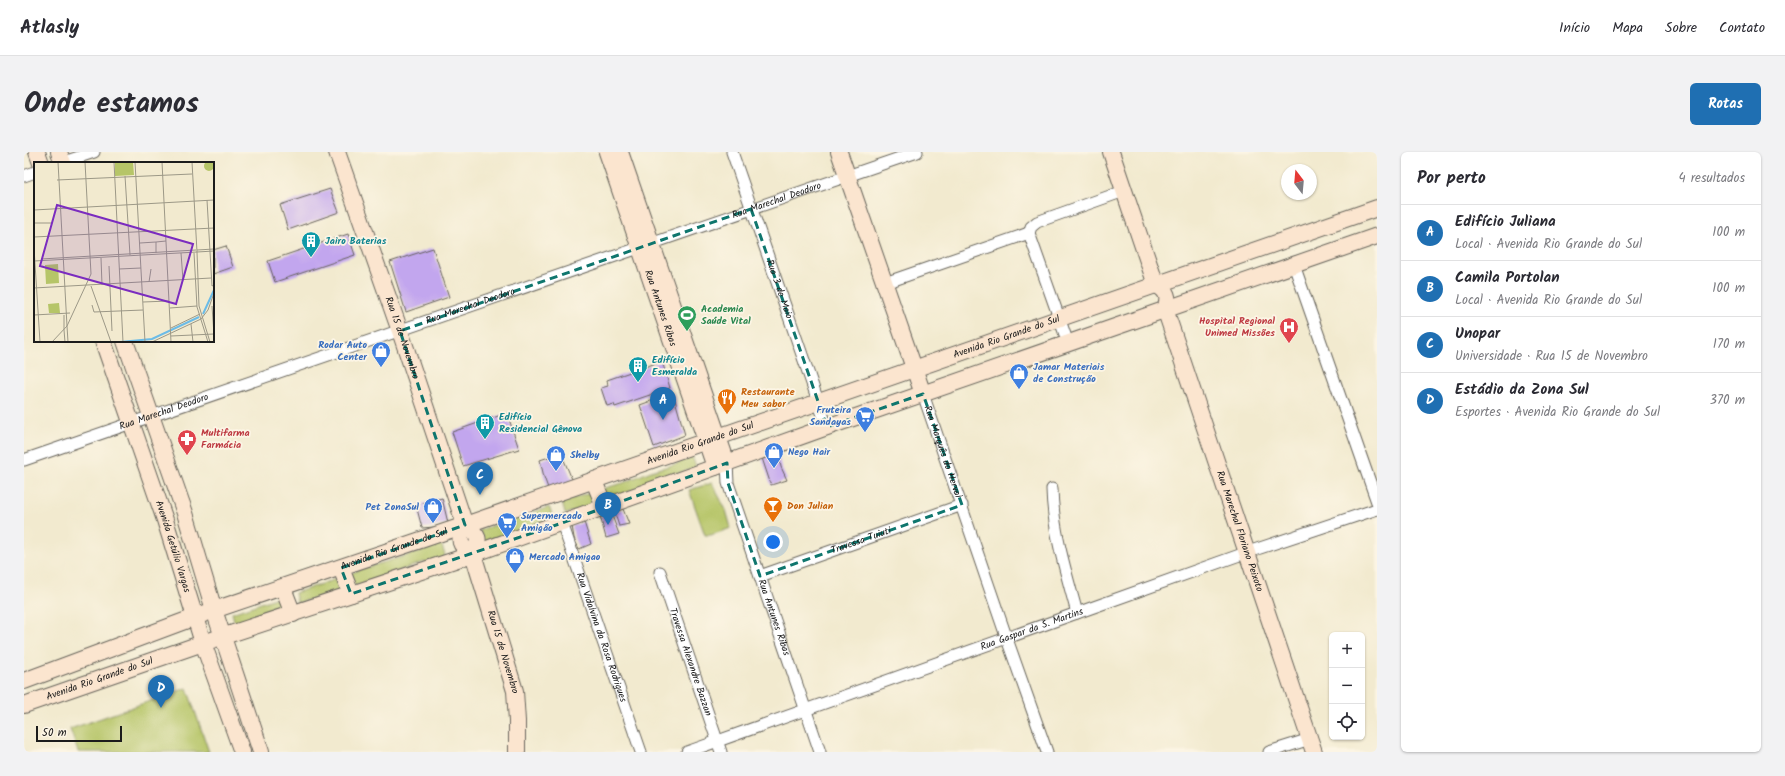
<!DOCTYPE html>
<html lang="pt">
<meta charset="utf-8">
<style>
:root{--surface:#fff;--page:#f2f2f3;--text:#2b2b33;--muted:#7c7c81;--line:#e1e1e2;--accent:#1f6fb2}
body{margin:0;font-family:Kalam,sans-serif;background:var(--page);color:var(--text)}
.controls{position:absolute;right:12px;bottom:12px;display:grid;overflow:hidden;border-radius:6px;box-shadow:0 1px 3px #0004}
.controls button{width:36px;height:36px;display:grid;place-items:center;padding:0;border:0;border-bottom:1px solid var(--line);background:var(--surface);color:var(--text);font:20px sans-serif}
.compass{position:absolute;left:1257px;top:12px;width:36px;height:36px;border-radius:50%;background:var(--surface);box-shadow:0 1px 3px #0004;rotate:344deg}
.scale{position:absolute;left:12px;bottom:10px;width:86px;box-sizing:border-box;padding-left:4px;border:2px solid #1c1c1c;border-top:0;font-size:11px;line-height:14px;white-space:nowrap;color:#1c1c1c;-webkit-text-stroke:3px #fcf5e5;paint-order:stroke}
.you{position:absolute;left:749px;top:390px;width:14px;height:14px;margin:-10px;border:3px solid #fff;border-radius:50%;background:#1a73e8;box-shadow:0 0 0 6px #1a73e833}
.badge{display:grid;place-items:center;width:26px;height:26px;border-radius:50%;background:var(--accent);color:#fff;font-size:13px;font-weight:700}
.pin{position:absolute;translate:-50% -33px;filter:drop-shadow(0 1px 2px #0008)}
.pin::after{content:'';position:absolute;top:21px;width:14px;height:12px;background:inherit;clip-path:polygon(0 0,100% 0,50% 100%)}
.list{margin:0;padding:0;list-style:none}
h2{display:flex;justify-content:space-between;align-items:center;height:52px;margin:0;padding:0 16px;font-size:17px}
h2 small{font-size:13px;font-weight:400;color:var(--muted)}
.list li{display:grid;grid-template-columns:26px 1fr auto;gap:12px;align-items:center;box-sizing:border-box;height:56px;padding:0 16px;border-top:1px solid var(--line)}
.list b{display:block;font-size:15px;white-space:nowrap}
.list p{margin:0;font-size:13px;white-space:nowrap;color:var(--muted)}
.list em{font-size:13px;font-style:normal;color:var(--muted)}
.icon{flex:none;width:22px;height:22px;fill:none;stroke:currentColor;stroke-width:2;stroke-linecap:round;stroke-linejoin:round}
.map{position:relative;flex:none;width:1353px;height:600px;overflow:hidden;border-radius:6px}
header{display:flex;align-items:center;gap:24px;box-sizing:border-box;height:56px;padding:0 20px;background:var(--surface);border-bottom:1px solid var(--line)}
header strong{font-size:19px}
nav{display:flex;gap:22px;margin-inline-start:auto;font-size:14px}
.intro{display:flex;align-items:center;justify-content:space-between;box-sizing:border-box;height:96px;padding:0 24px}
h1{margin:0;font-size:28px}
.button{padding:10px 18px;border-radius:6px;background:var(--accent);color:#fff;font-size:14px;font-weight:700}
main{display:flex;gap:24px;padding:0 24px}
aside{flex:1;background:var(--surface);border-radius:6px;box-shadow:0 1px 3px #0004}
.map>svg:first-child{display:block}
</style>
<header>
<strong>Atlasly</strong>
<nav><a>Início</a><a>Mapa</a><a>Sobre</a><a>Contato</a></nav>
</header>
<div class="intro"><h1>Onde estamos</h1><a class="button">Rotas</a></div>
<main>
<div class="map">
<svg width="1353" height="600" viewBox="0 0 1353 600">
<rect width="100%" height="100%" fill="#fcf5e5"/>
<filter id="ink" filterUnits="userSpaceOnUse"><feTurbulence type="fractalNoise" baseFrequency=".025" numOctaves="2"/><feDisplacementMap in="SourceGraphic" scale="8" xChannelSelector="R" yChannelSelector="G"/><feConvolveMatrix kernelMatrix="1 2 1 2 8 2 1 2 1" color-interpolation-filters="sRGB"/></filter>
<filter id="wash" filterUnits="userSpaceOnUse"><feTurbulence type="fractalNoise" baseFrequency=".012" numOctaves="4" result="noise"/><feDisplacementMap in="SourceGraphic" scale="16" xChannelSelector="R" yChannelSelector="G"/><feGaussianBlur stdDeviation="0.9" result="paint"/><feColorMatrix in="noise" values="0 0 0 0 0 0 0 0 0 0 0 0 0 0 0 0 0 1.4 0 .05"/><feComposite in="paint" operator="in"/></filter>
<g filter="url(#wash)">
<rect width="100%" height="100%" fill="#f2eacf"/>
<!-- green -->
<path fill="#b6c568" stroke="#697042" d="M668 304 672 315 581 348 574 338 599 331 627 319 652 312Z
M688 331 702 358 707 376 687 383H681L665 338Z
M572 339 576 351 541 362 538 350Z
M525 355 529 365 461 391 456 378Z
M417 391 421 403 416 410H400L331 434 326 422 334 418 405 397Z
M315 426 320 439 273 451 271 441Z
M255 444 261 456 211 472 208 461C224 455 240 451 255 444Z
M163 536 185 600H54L46 577Z"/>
<g id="blocks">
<!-- building -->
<path fill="#c2a6ee" d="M306 37 315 60 264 78 256 53Z
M324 82 331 103 251 130 244 109Z
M202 94 209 115 189 122V98Z
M409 96 425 145 382 160 366 110Z
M638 209 646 236 591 255 590 252 583 254 577 236 584 234 583 228Z
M649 241 661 283 630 295 616 253Z
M483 261 495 297 439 314 428 280Z
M537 301 550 332 525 339 520 325 516 308Z
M754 301 757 315 763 328 747 333 738 306Z
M418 346 424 371 410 375 398 376 392 353Z
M599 357 605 372 595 374 590 359Z
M587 361 595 382 582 386 576 364Z
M560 370 567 392 555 397 550 386 548 374Z"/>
</g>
</g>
<g filter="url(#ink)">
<use href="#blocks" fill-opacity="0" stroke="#67645b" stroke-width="1"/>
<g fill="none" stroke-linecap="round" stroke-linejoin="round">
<defs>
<g id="street">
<path id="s1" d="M708 0 803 275"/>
<path d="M37 11 70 0"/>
<path d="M0 24 11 20"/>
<path d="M1270 113 1353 350"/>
<path d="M861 131 1005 81"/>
<path d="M1044 191 1005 81 1007 75 1013 70 1100 39"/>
<path id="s2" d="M899 242 983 487 1023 600"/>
<path id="s3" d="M0 308 893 0"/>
<path id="s4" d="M703 311 704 331 796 600"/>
<path d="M1028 337C1029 380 1042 420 1053 461"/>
<path id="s5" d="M538 371 617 600"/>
<path id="s6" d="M636 420 697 600"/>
<path id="s7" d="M736 424 938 353"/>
<path id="s8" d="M663 600 1224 400 1353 357"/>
<path d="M1245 600 1286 587"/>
</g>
<g id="secondary">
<path d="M13 0 17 11"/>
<path d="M35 0 39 11"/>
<path id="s9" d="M313 0 376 179 441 373C455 383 457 387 449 402L491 539 493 569V600"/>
<path id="s10" d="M583 0 691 315"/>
<path d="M596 0 703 311"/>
<path d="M815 0 899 242"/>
<path id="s11" d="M1087 0 1132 133C1143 138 1146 146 1141 157L1290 600"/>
<path id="s12" d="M79 189 141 368 179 491 218 600"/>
<path d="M101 189 161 361 190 458 237 600"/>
<path d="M570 329 581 356"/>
<path d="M441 373C434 389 434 393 449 402"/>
<path d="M317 416 327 442"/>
<path d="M259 436 269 462"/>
<path id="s13" d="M0 529 190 458 441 373 1353 56"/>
<path id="s14" d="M0 553 179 491 449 402 803 275 1353 84"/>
</g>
</defs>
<!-- street casing -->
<use href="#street" stroke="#67645b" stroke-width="13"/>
<!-- secondary casing -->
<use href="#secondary" stroke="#67645b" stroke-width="18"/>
<!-- street -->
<use href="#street" stroke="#fff" stroke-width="11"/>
<!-- secondary -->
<use href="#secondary" stroke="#fbe5cf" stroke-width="16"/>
</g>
</g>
<!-- marked area -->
<path fill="none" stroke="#0f766e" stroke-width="3" stroke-dasharray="8 5" stroke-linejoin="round" d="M727 57 803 275 899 242 938 353 736 424 704 331 703 311 538 371 327 442 317 416 441 373 376 179Z"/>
<!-- icons -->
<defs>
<symbol id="building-pin" viewBox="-11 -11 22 30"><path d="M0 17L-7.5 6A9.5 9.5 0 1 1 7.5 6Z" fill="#0f9aa8" stroke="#fcf5e5"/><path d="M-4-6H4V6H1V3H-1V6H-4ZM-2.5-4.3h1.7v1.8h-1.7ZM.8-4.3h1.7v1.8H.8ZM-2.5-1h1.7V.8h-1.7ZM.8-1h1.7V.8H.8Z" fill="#fff"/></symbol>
<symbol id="stadium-pin" viewBox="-11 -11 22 30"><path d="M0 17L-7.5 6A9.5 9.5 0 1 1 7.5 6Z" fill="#2e9e5b" stroke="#fcf5e5"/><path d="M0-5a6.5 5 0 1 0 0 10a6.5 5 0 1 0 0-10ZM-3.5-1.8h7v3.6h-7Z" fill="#fff"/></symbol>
<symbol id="hospital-pin" viewBox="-11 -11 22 30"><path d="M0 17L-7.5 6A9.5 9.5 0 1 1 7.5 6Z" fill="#e0444e" stroke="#fcf5e5"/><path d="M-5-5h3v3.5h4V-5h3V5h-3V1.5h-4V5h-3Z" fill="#fff"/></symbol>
<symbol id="shop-pin" viewBox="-11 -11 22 30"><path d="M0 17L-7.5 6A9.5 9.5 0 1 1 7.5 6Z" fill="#3f7fe0" stroke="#fcf5e5"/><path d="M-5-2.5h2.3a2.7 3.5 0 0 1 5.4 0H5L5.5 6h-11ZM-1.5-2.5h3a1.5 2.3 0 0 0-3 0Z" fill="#fff"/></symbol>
<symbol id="restaurant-pin" viewBox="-11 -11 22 30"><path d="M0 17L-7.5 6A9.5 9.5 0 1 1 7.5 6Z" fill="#e8710a" stroke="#fcf5e5"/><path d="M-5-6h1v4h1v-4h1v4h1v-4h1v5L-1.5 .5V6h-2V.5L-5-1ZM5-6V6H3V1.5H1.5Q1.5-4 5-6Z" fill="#fff"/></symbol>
<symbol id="supermarket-pin" viewBox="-11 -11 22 30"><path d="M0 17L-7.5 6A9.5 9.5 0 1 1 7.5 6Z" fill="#3f7fe0" stroke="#fcf5e5"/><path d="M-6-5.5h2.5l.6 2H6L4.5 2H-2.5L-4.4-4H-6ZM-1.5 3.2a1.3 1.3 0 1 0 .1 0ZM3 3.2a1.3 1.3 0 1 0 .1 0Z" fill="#fff"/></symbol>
<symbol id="pharmacy-pin" viewBox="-11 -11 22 30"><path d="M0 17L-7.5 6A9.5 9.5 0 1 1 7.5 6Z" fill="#e0444e" stroke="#fcf5e5"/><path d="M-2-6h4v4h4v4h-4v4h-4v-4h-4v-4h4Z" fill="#fff"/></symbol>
<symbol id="bar-pin" viewBox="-11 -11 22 30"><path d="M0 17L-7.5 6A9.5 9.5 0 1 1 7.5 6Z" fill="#e8710a" stroke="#fcf5e5"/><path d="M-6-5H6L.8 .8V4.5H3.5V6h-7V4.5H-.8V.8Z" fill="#fff"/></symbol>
</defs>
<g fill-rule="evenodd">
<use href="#building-pin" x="276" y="78" width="22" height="30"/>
<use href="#stadium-pin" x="652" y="152" width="22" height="30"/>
<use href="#hospital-pin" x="1254" y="164" width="22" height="30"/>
<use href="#shop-pin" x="346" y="188" width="22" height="30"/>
<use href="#building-pin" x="603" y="203" width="22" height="30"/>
<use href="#shop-pin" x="984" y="210" width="22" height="30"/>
<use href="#restaurant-pin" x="692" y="235" width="22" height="30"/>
<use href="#supermarket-pin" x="830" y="253" width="22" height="30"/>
<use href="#building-pin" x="450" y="260" width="22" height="30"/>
<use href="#pharmacy-pin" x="152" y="276" width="22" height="30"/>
<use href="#shop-pin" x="739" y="289" width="22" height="30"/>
<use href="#shop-pin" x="521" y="292" width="22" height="30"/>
<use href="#bar-pin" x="738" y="343" width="22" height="30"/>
<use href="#shop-pin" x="398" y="344" width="22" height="30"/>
<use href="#supermarket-pin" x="472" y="359" width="22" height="30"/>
<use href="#shop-pin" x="480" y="394" width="22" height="30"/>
</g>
<g text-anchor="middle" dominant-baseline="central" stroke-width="3.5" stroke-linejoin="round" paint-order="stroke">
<!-- street labels -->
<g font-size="10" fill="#1c1c1c" stroke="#fcf5e5">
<text stroke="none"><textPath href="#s3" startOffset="796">Rua Marechal Deodoro</textPath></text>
<text stroke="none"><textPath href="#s1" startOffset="145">Rua 3 de Maio</textPath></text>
<text stroke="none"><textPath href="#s3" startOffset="472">Rua Marechal Deodoro</textPath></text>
<text stroke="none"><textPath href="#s10" startOffset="165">Rua Antunes Ribas</textPath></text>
<text stroke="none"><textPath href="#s13" startOffset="1041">Avenida Rio Grande do Sul</textPath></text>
<text stroke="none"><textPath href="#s9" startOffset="197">Rua 15 de Novembro</textPath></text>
<text stroke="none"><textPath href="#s3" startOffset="148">Rua Marechal Deodoro</textPath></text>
<text stroke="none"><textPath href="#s13" startOffset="717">Avenida Rio Grande do Sul</textPath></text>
<text stroke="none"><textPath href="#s2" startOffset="61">Rua Marquês do Herval</textPath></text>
<text stroke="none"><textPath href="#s11" startOffset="404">Rua Marechal Floriano Peixoto</textPath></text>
<text stroke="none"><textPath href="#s7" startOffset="107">Travessa Tuiuti</textPath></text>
<text stroke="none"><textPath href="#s12" startOffset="217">Avenida Getúlio Vargas</textPath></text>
<text stroke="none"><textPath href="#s13" startOffset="393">Avenida Rio Grande do Sul</textPath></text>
<text stroke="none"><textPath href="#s4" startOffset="162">Rua Antunes Ribas</textPath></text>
<text stroke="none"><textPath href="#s8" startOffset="366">Rua Gaspar da S. Martins</textPath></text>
<text stroke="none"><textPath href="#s5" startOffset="121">Rua Vidalvina da Rosa Rodrigues</textPath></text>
<text stroke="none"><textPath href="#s9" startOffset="532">Rua 15 de Novembro</textPath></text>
<text stroke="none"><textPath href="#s6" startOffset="95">Travessa Alexandre Bazzan</textPath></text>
<text stroke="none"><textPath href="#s14" startOffset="80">Avenida Rio Grande do Sul</textPath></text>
</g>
<!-- culture labels -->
<g font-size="10" font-weight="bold" fill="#0d838f" stroke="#fcf5e5" text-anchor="start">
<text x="301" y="89">Jairo Baterias</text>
<text x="628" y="208">Edifício<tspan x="628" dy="12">Esmeralda</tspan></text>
<text x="475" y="265">Edifício<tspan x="475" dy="12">Residencial Gênova</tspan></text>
</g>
<!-- leisure labels -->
<g font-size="10" font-weight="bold" fill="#27864d" stroke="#fcf5e5" text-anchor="start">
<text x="677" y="157">Academia<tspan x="677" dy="12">Saúde Vital</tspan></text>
</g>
<!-- health labels -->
<g font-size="10" font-weight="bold" fill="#be3a42" stroke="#fcf5e5" text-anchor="end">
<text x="1251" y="169">Hospital Regional<tspan x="1251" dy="12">Unimed Missões</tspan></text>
<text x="177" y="281" text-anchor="start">Multifarma<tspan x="177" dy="12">Farmácia</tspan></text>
</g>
<!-- shop labels -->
<g font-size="10" font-weight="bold" fill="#366cbe" stroke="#fcf5e5" text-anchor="start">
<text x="343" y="193" text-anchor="end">Rodar Auto<tspan x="343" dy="12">Center</tspan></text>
<text x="1009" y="215">Jamar Materiais<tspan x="1009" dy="12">de Construção</tspan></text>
<text x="827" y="258" text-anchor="end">Fruteira<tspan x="827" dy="12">Sandayas</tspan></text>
<text x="764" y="300">Nego Hair</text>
<text x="546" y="303">Shelby</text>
<text x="395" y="355" text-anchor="end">Pet ZonaSul</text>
<text x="497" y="364">Supermercado<tspan x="497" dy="12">Amigão</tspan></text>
<text x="505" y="405">Mercado Amigao</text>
</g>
<!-- food labels -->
<g font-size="10" font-weight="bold" fill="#c56008" stroke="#fcf5e5" text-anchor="start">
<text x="717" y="240">Restaurante<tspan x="717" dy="12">Meu sabor</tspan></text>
<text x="763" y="354">Don Julian</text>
</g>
</g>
<!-- overview -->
<g transform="translate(10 10)">
<rect width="180" height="180" fill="#f2eacf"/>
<path d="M170 4a5 5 0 1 1 10 0a5 5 0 1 1-10 0ZM81 0H99L100 13 81 14ZM24 102 25 121 12 122 11 103ZM25 141 26 151H15L14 142Z" fill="#b6c568"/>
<path fill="none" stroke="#6cbce7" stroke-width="2" d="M169 152 180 128M86 180 118 177 165 155"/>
<path fill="none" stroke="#9c9887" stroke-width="1" d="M80 0 89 180M101 0 111 180M128 0 137 180M91 14 96 93M23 18 158 12M173 38 178 124 180 123M0 48 180 38M0 61H17M0 75 180 66M106 81 122 80M0 86 6 180M163 88 180 87M122 91V80L132 79M147 91 149 118M160 91 163 145 174 180M67 96 68 123M7 97 162 88M0 99 163 90 158 0M75 104 78 169M85 107 107 106M115 120 117 107M57 124 77 180M0 126 177 116M109 140 135 139M58 143 60 150 109 148M178 144 180 173M136 146 163 144M0 153 36 151M157 162 159 180M137 166 166 152M30 168 31 180M30 168V153M137 174 180 172M18 180 33 164 24 0M34 180 33 164 57 112 51 0M118 180 167 157 174 148 180 131M176 180 165 144 163 90 180 89"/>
<path fill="#7b2cbf" fill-opacity="0.15" stroke="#7b2cbf" stroke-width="2" d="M23 43 159 82 142 142 6 104Z"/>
<rect width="180" height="180" fill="none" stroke="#1c1c1c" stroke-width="2"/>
</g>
</svg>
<div class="controls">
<button>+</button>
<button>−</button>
<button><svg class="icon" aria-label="locate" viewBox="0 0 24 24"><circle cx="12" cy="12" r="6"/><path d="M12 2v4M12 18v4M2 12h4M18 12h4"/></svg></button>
</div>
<svg class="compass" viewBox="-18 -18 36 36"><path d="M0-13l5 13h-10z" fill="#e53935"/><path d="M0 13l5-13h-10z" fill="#7c7c81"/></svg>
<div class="scale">50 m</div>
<div class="you"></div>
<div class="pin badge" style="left:639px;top:268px">A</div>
<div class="pin badge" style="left:584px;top:373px">B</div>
<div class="pin badge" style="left:456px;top:343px">C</div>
<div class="pin badge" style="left:137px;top:556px">D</div>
</div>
<aside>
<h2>Por perto<small>4 resultados</small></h2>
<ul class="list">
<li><span class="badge">A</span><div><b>Edifício Juliana</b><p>Local · Avenida Rio Grande do Sul</p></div><em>100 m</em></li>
<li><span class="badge">B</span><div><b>Camila Portolan</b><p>Local · Avenida Rio Grande do Sul</p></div><em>100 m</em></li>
<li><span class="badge">C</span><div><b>Unopar</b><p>Universidade · Rua 15 de Novembro</p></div><em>170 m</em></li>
<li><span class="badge">D</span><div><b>Estádio da Zona Sul</b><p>Esportes · Avenida Rio Grande do Sul</p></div><em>370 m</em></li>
</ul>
</aside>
</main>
